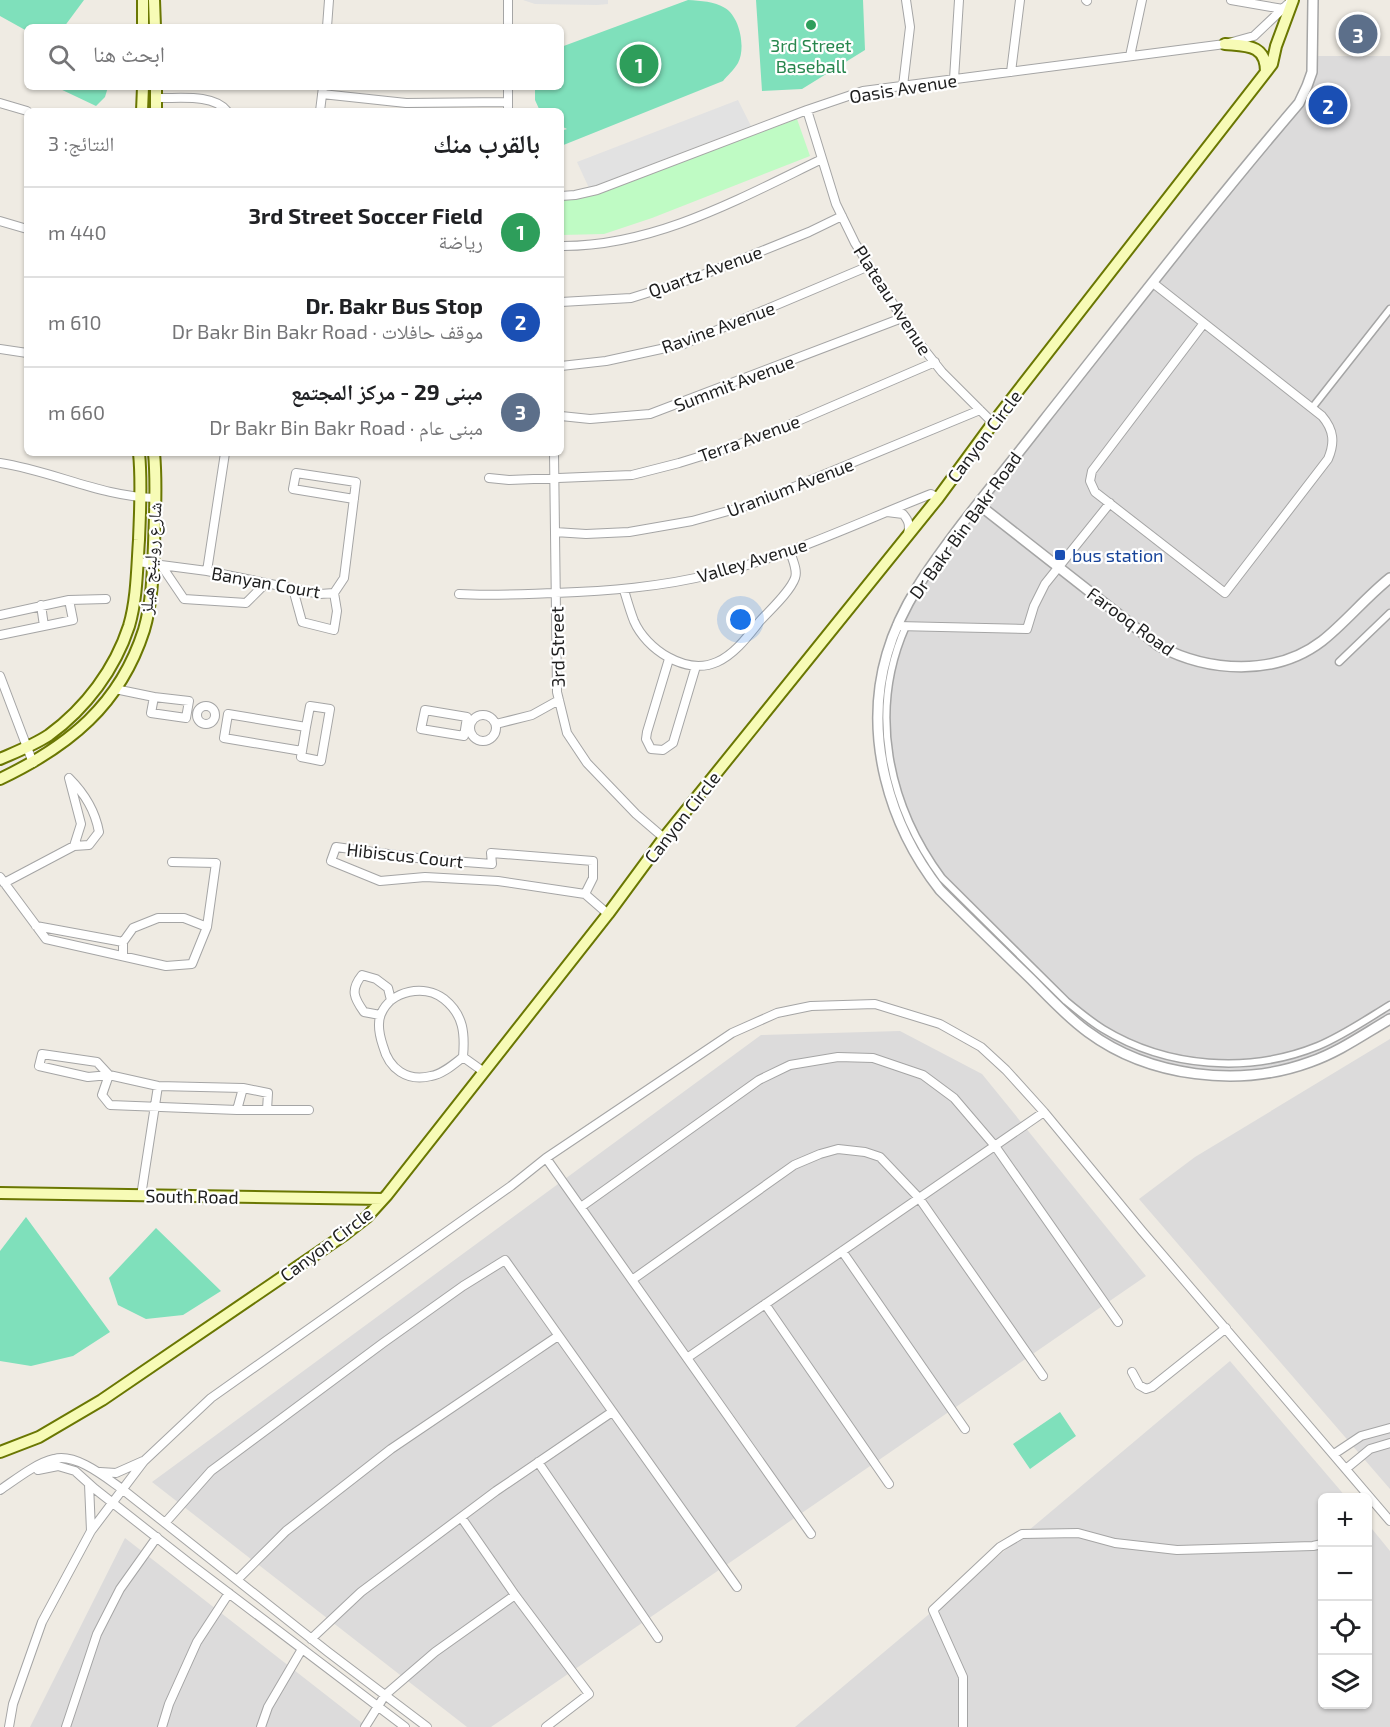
<!DOCTYPE html>
<html lang="ar">
<meta charset="utf-8">
<style>
:root{--surface:#fff;--page:#f2f2f2;--text:#202124;--muted:#757577;--line:#e0e0e0;--accent:#0b8043}
body{margin:0;font-family:"Exo 2","Noto Naskh Arabic",sans-serif;background:var(--page);color:var(--text);direction:rtl}
.controls{position:absolute;right:18px;bottom:18px;display:grid;overflow:hidden;border-radius:9px;box-shadow:0 2px 4px #0004}
.controls button{width:54px;height:54px;display:grid;place-items:center;padding:0;border:0;border-bottom:2px solid var(--line);background:var(--surface);color:var(--text);font:30px sans-serif}
.you{position:absolute;left:741px;top:620px;width:21px;height:21px;margin:-15px;border:4px solid #fff;border-radius:50%;background:#1a73e8;box-shadow:0 0 0 9px #1a73e833}
.badge{display:grid;place-items:center;width:39px;height:39px;border-radius:50%;background:var(--accent);color:#fff;font-size:20px;font-weight:700}
.pin{position:absolute;translate:-50% -50%;border:3px solid #fff;box-shadow:0 2px 6px #0006}
.list{margin:0;padding:0;list-style:none}
h2{display:flex;justify-content:space-between;align-items:center;height:78px;margin:0;padding:0 24px;font-size:26px}
h2 small{font-size:20px;font-weight:400;color:var(--muted)}
.list li{display:grid;grid-template-columns:39px 1fr auto;gap:18px;align-items:center;box-sizing:border-box;height:90px;padding:0 24px;border-top:2px solid var(--line)}
.list b{display:block;font-size:22px;white-space:nowrap}
.list p{margin:0;font-size:20px;white-space:nowrap;color:var(--muted)}
.list em{font-size:20px;font-style:normal;color:var(--muted)}
.icon{flex:none;width:33px;height:33px;fill:none;stroke:currentColor;stroke-width:2;stroke-linecap:round;stroke-linejoin:round}
.map{position:relative;flex:none;width:1390px;height:1727px;overflow:hidden;direction:ltr}
.search{position:absolute;background:var(--surface);box-shadow:0 2px 4px #0004;left:24px;top:24px;width:540px;height:66px;display:flex;align-items:center;gap:15px;box-sizing:border-box;padding:0 21px;border-radius:9px;color:var(--muted);font-size:22px}
.panel{position:absolute;background:var(--surface);box-shadow:0 2px 4px #0004;left:24px;top:108px;width:540px;height:348px;border-radius:9px;direction:rtl}
.map>svg:first-child{display:block}
</style>
<div class="map">
<svg width="1390" height="1727" viewBox="0 0 1390 1727">
<rect width="100%" height="100%" fill="#efebe3"/>
<!-- residential -->
<path fill="#dcdbdb" d="M1315 56H1390V1016L1328 1053 1267 1071 1202 1072 1148 1060 1090 1032 941 889 911 845 884 763 880 709 888 656 906 609 980 504 1301 104Z
M900 1031 982 1074 1146 1276 491 1727H467L152 1482 761 1035Z
M1390 1039V1489L1139 1199 1195 1157Z
M1230 1361 1346 1497 1322 1498V1704H1368V1524L1390 1551V1727H795Z
M125 1538 367 1727H30Z"/>
<!-- park -->
<path fill="#bffbc4" d="M797 119 810 156 652 218 604 234 561 235V200L587 197Z"/>
<!-- pitch -->
<path fill="#7fe0bb" d="M0 0H84L64 27H27V31L0 16Z
M688 0C701 1 714 1 725 8 740 17 746 48 738 63 734 70 727 76 723 81L561 146V131L567 129 561 126V111H540L535 100V87H561V47Z
M756 0H863L865 50 802 89 762 91Z
M56 87H108L105 97 96 106Z
M26 1217 110 1332 73 1356 31 1366 0 1361V1251Z
M156 1228 221 1291 183 1315 146 1319 118 1305 109 1278Z
M1060 1412 1076 1436 1030 1469 1013 1444Z"/>
<!-- parking -->
<path fill="#e2e2e2" d="M523 0H608V4L597 5 535 4Z
M738 100 751 126 589 188 577 162Z"/>
<g fill="none" stroke-linecap="round" stroke-linejoin="round">
<defs>
<path id="pedestrian" d="M1312 408 1390 309
M906 626C868 711 888 805 942 878L1066 1001C1078 1011 1090 1021 1103 1029 1167 1068 1249 1074 1318 1046 1344 1035 1367 1019 1390 1005
M1339 662 1390 613"/>
<path id="minor" d="M1086 0 1087 1
M1231 0 1283 9
M327 27 329 0
M508 27V0
M1130 56 1142 0
M1011 72 1020 0
M954 79 959 0
M903 86 910 27 906 0
M508 87V111
M322 94 406 103 508 102
M156 98C177 99 212 93 227 111
M0 103 27 111
M807 110 836 204 855 243 912 334 942 372 993 423
M320 111 323 87
M561 196 575 195 597 190 807 110 863 91 1225 44 1254 36 1291 1
M0 221 27 229
M561 246C654 247 741 198 822 159
M1153 283 1322 416C1334 430 1335 443 1328 459L1225 593 1095 492 1090 481 1092 471 1204 323
M561 302 631 298 695 278 809 232 842 216
M0 349 27 353
M561 366 606 361 684 344 869 266
M561 416 590 419 650 414 902 318
M554 453 557 692 567 733 587 763 636 814 664 838
M0 463C53 471 102 497 156 498
M489 478 509 480 632 475 679 463 737 445 777 430 935 362
M887 512 903 514C909 521 910 525 908 534
M555 532 586 534 629 532 692 521 750 505 980 410
M138 562 207 571 320 594 334 593 344 578 356 482 296 473 293 489 354 499
M161 565 184 599 246 603 266 583
M207 571 225 453
M293 589 302 622 334 630 337 611 334 593
M624 590C627 600 630 611 634 621 646 649 686 676 717 662 735 654 748 636 760 621 770 610 790 592 795 578 798 570 792 559 790 551
M459 594C491 596 523 594 555 593 608 591 661 587 713 574 788 557 859 522 931 494L938 498
M41 605 44 626
M0 615 69 600 106 599
M897 626 1027 629 1034 606 1045 584 1110 503
M0 635 73 620 69 600
M669 659 647 732 646 739 651 749 663 750 673 743 696 666
M0 676 33 763
M115 689 154 697
M154 697 189 701 186 718 151 713Z
M197 715a9 9 0 1 1 18 0a9 9 0 1 1-18 0Z
M425 710 467 717 464 736 421 729Z
M228 714 306 727 302 751 224 738Z
M470 728a13 13 0 1 1 26 0a13 13 0 1 1-26 0Z
M496 724 532 715 559 700
M302 751 301 757 321 761 330 709 310 706 306 727
M0 877 46 939 166 966 192 964 207 927 216 863 172 862
M4 883 74 846 89 845 99 832C95 810 85 794 69 778L81 824 74 846
M585 894 498 881 425 877 380 881 331 861 336 847 425 859 492 864 491 853 593 861V878L585 894 608 914
M36 926 123 942
M123 956V942L133 928 158 918H184L207 927
M380 1015 364 1012C354 998 350 990 362 975L376 979 388 988 391 1000
M463 1057C454 1064 443 1074 431 1076 407 1082 389 1069 383 1046 380 1037 377 1023 381 1014 391 990 425 984 444 999 464 1015 465 1034 463 1057L484 1072
M109 1075 97 1062 42 1054 39 1066 88 1077 109 1075 158 1086 243 1088 268 1093 267 1110
M109 1075 102 1095 110 1105 237 1110H309
M237 1110 243 1088
M546 1158 811 1534
M141 1196 158 1086
M581 1207 759 1080 790 1065 838 1057 873 1058 923 1075 954 1098 995 1146 1118 1322
M842 1251 965 1429
M632 1280 794 1165 820 1154 838 1149 865 1152 880 1157 919 1198 1043 1376
M765 1304 889 1484
M687 1358 1044 1112
M1132 1372 1139 1385 1146 1389 1152 1387 1226 1328
M1334 1454 1361 1436 1390 1428
M538 1462 658 1638
M1347 1468 1370 1449 1390 1443
M38 1470 58 1466 75 1471 95 1489 189 1563 405 1727
M100 1472 116 1473 143 1461
M89 1484 91 1531
M0 1490C15 1480 36 1463 54 1459 76 1453 105 1477 122 1489L328 1652 427 1727
M461 1517 515 1595 589 1694 546 1727
M165 1523 211 1471 383 1343 463 1286 505 1260 737 1587
M237 1580 286 1531 391 1449 558 1336
M311 1639 361 1592 496 1491 612 1412
M9 1727 13 1704 42 1622 91 1531 144 1461 211 1398 511 1186 546 1158 732 1033 777 1013 811 1006 875 1004 940 1024 981 1047 1006 1070 1044 1112 1142 1231 1390 1521
M66 1727 97 1634 120 1589 157 1537
M162 1727 169 1704 197 1642 229 1593
M261 1727 268 1707 302 1649
M365 1727 385 1695 435 1652 515 1595
M963 1727V1677L933 1610 1000 1547 1022 1534 1078 1533 1115 1543 1177 1550 1313 1546 1322 1544"/>
<path id="tertiary" d="M1313 0 1312 72 1307 86 1299 103C1211 206 1128 314 1044 420 1017 455 989 489 962 524 931 565 901 605 887 654 863 736 889 825 940 890 970 920 1001 950 1031 979 1049 997 1067 1017 1088 1032 1149 1077 1239 1088 1310 1062 1339 1052 1364 1034 1390 1019
M978 504 1159 646C1208 672 1275 677 1322 641 1345 623 1366 597 1390 578"/>
<path id="secondary" d="M143 0V27
M154 0 155 27
M1225 44C1246 46 1266 44 1266 72
M156 87V111
M142 111 143 87
M0 759C16 752 34 745 49 735 86 708 115 669 129 626 137 599 137 568 139 540 140 511 142 482 139 453
M0 779C69 746 120 705 144 630 152 603 153 572 154 544 155 514 157 483 154 453
M0 1193 383 1199
M0 1452 39 1437 102 1400 344 1235 367 1217 387 1195 608 914 664 838 938 498 993 423 1266 72 1272 64 1276 46 1293 0"/>
</defs>
<!-- pedestrian casing -->
<use href="#pedestrian" stroke="#a5a5a5" stroke-width="9"/>
<!-- minor casing -->
<use href="#minor" stroke="#a5a5a5" stroke-width="10"/>
<!-- tertiary casing -->
<use href="#tertiary" stroke="#a5a5a5" stroke-width="12"/>
<!-- secondary casing -->
<use href="#secondary" stroke="#6a7702" stroke-width="14"/>
<!-- pedestrian -->
<use href="#pedestrian" stroke="#fff" stroke-width="6"/>
<!-- minor -->
<use href="#minor" stroke="#fff" stroke-width="8"/>
<!-- tertiary -->
<use href="#tertiary" stroke="#fff" stroke-width="9"/>
<!-- secondary -->
<use href="#secondary" stroke="#f7fbb6" stroke-width="10"/>
</g>
<!-- markers -->
<circle fill="#2e9e5b" stroke="#fff" stroke-width="2" cx="811" cy="25" r="6"/>
<rect fill="#1a4fb4" stroke="#fff" stroke-width="2" x="1054" y="549" width="12" height="12" rx="3"/>
<g text-anchor="middle" dominant-baseline="central" stroke-width="4.5" stroke-linejoin="round" paint-order="stroke">
<!-- leisure labels -->
<g font-size="18" fill="#27864d" stroke="#fff">
<text x="811" y="45">3rd Street<tspan x="811" dy="21">Baseball</tspan></text>
</g>
<!-- street labels -->
<g font-size="18" fill="#1e1e1e" stroke="#fff">
<text transform="translate(903 88) rotate(-9)">Oasis Avenue</text>
<text transform="translate(705 271) rotate(-20)">Quartz Avenue</text>
<text transform="translate(893 300) rotate(57)">Plateau Avenue</text>
<text transform="translate(718 327) rotate(-20)">Ravine Avenue</text>
<text transform="translate(734 383) rotate(-21)">Summit Avenue</text>
<text transform="translate(984 436) rotate(-53)">Canyon Circle</text>
<text transform="translate(749 438) rotate(-20)">Terra Avenue</text>
<text transform="translate(790 487) rotate(-21)">Uranium Avenue</text>
<text transform="translate(965 525) rotate(-54)">Dr Bakr Bin Bakr Road</text>
<text transform="translate(150 558) rotate(-85)">شارع رولينج هيلز</text>
<text transform="translate(752 560) rotate(-17)">Valley Avenue</text>
<text transform="translate(266 582) rotate(10)">Banyan Court</text>
<text transform="translate(1131 621) rotate(36)">Farooq Road</text>
<text transform="translate(557 647) rotate(-91)">3rd Street</text>
<text transform="translate(682 817) rotate(-52)">Canyon Circle</text>
<text transform="translate(405 855) rotate(6)">Hibiscus Court</text>
<text transform="translate(192 1196) rotate(1)">South Road</text>
<text transform="translate(326 1244) rotate(-37)">Canyon Circle</text>
</g>
<!-- transit labels -->
<g font-size="18" fill="#164399" stroke="#fff" text-anchor="start">
<text x="1072" y="555">bus station</text>
</g>
</g>
</svg>
<div class="controls">
<button>+</button>
<button>−</button>
<button><svg class="icon" aria-label="locate" viewBox="0 0 24 24"><circle cx="12" cy="12" r="6"/><path d="M12 2v4M12 18v4M2 12h4M18 12h4"/></svg></button>
<button><svg class="icon" aria-label="layers" viewBox="0 0 24 24"><path d="M12 4l9 5-9 5-9-5zM3 14l9 5 9-5"/></svg></button>
</div>
<div class="you"></div>
<div class="pin badge" style="left:639px;top:64px;background:#2e9e5b">1</div>
<div class="pin badge" style="left:1328px;top:105px;background:#1a4fb4">2</div>
<div class="pin badge" style="left:1358px;top:34px;background:#5c6f8a">3</div>
<div class="search"><svg class="icon" aria-label="search" viewBox="0 0 24 24"><circle cx="10" cy="10" r="6"/><path d="M15 15l6 6"/></svg>ابحث هنا</div>
<section class="panel">
<h2>بالقرب منك<small>النتائج: 3</small></h2>
<ul class="list">
<li><span class="badge" style="background:#2e9e5b">1</span><div><b>3rd Street Soccer Field</b><p>رياضة</p></div><em>440 m</em></li>
<li><span class="badge" style="background:#1a4fb4">2</span><div><b>Dr. Bakr Bus Stop</b><p>موقف حافلات · Dr Bakr Bin Bakr Road</p></div><em>610 m</em></li>
<li><span class="badge" style="background:#5c6f8a">3</span><div><b>مبنى 29 - مركز المجتمع</b><p>مبنى عام · Dr Bakr Bin Bakr Road</p></div><em>660 m</em></li>
</ul>
</section>
</div>
